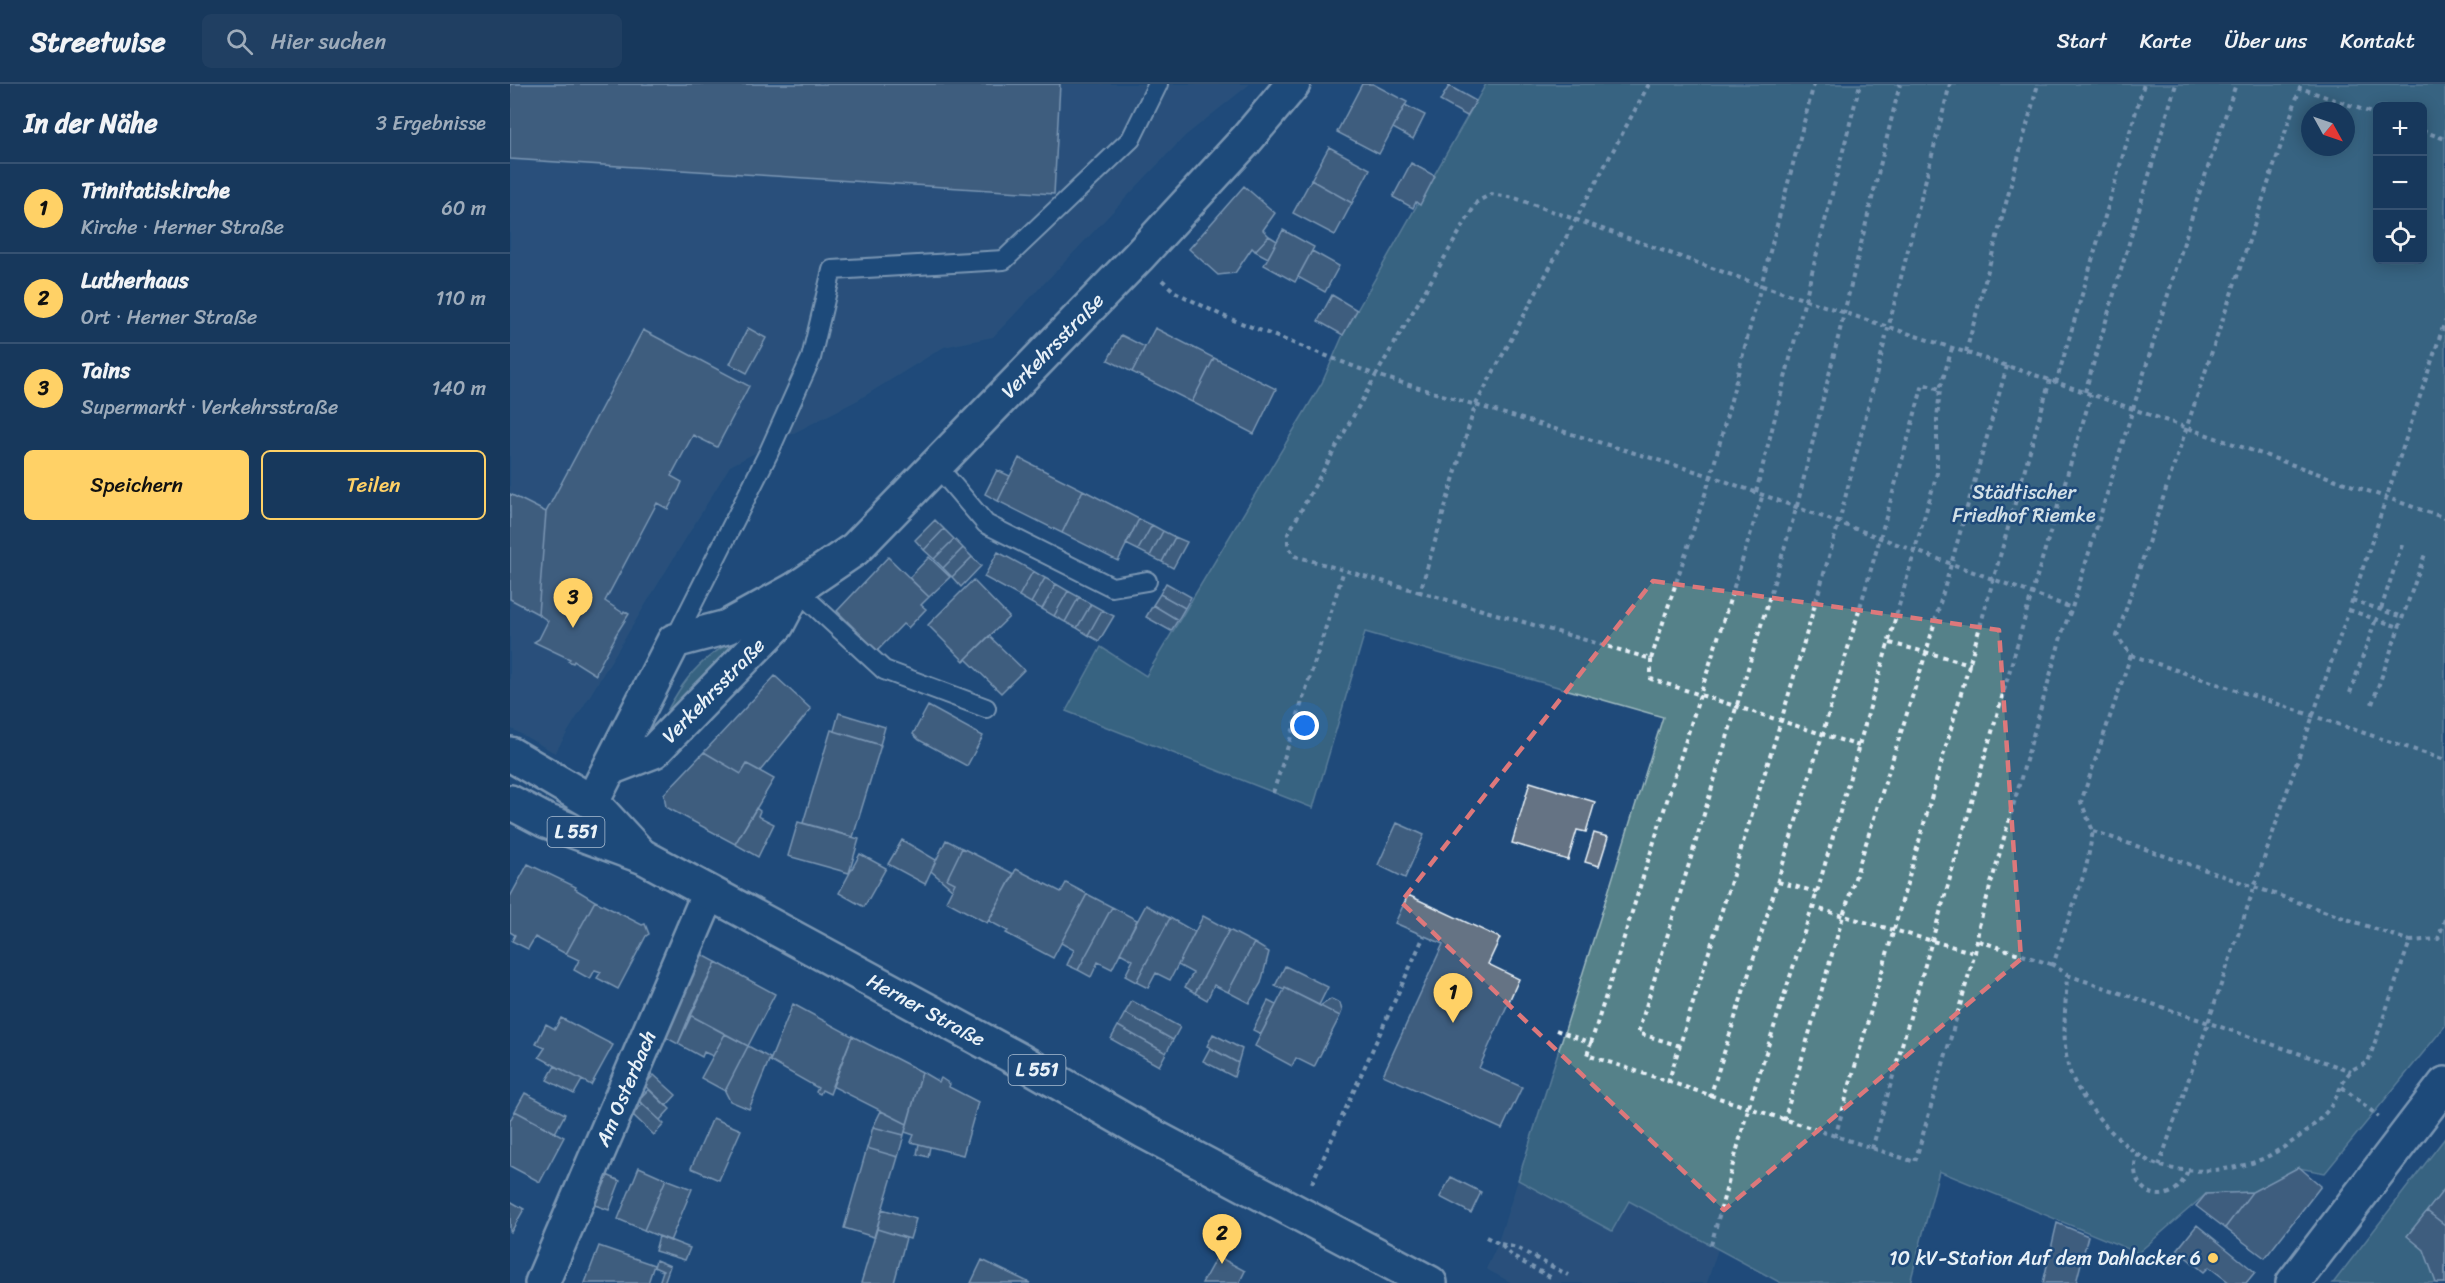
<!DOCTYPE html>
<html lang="de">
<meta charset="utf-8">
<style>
:root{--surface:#17385c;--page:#203f62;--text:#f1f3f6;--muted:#9eacbb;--line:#365272;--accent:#ffd166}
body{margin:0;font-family:Sriracha,sans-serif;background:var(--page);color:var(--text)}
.controls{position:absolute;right:18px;top:18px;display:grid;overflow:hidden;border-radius:9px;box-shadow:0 3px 15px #0003}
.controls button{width:54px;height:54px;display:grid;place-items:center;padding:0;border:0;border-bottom:2px solid var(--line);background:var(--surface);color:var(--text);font:30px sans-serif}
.compass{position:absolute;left:1791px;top:18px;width:54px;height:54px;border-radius:50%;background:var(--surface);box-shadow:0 3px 15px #0003;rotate:130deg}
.you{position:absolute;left:795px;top:642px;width:21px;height:21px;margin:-15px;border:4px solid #fff;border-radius:50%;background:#1a73e8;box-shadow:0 0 0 9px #1a73e833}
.badge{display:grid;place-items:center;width:39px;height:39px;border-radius:50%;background:var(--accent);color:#111;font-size:20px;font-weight:700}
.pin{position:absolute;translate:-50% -50px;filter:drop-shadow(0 2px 3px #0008)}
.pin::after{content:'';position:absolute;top:32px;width:21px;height:18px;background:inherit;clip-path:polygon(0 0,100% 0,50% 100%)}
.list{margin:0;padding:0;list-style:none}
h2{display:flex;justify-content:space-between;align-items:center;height:78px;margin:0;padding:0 24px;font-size:26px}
h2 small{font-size:20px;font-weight:400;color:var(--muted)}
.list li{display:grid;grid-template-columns:39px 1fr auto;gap:18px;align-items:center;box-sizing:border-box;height:90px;padding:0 24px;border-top:2px solid var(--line)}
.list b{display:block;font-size:22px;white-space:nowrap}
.list p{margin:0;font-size:20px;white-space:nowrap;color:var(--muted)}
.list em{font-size:20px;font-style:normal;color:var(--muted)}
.actions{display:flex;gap:12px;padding:18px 24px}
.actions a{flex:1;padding:14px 0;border:2px solid var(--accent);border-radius:9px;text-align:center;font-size:21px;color:var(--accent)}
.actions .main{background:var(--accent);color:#111}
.icon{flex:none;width:33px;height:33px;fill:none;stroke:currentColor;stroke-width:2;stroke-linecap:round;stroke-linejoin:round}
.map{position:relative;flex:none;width:1935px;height:1199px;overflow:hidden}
header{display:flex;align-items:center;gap:36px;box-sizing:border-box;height:84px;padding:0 30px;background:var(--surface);border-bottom:2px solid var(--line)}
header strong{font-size:28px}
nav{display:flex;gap:33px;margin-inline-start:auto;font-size:21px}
.search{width:420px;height:54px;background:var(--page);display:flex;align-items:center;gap:15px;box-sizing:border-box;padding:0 21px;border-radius:9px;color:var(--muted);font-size:22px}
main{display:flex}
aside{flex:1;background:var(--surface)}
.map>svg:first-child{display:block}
</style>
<header>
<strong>Streetwise</strong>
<div class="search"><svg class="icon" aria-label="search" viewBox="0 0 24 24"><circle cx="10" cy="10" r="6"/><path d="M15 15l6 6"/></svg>Hier suchen</div>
<nav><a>Start</a><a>Karte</a><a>Über uns</a><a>Kontakt</a></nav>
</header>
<main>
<aside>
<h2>In der Nähe<small>3 Ergebnisse</small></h2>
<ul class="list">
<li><span class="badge">1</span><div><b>Trinitatiskirche</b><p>Kirche · Herner Straße</p></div><em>60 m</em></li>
<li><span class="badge">2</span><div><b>Lutherhaus</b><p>Ort · Herner Straße</p></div><em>110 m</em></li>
<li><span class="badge">3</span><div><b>Tains</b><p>Supermarkt · Verkehrsstraße</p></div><em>140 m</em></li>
</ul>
<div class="actions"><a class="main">Speichern</a><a>Teilen</a></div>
</aside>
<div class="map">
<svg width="1935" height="1199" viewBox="0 0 1935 1199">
<rect width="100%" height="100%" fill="#1f4a7a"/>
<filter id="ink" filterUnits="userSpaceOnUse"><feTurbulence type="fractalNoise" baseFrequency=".0167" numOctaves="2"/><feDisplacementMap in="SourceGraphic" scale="12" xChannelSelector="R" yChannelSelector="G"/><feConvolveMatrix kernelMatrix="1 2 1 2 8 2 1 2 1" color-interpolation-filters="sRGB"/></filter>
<g filter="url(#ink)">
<!-- built -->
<path fill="#34567d" d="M0 0H740L675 52 483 253 434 263 348 316 220 382 45 669 0 644Z
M1008 1096 1101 1147 1119 1116 1208 1165 1197 1199H1002L976 1185 986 1164Z"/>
<!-- green -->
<path fill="#548189" stroke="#9eb9c0" stroke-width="1.5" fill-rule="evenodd" d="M976 0H1935V942L1815 1089 1789 1084 1742 1108 1696 1110 1628 1169 1429 1087 1400 1199H1271L1119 1117 1102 1147 1008 1096 1153 633 855 548 803 724 556 627 591 563 636 592 812 299 833 251ZM1868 22H1912V176H1868ZM1800 27H1836V63H1800Z
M236 551 142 658C165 609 182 574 236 551Z
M1935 1054V1199H1823L1824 1198Z"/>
<!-- building -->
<path fill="#657384" stroke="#e8f1f8" stroke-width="1.5" d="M0 0H550L544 110 0 75Z
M852 0H863L897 18 869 70 827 48Z
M939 2 966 17 957 32 930 17Z
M895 21 915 31 903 55 883 44Z
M819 63 860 85 842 119 801 96Z
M901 79 925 92 910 121 906 118 903 124 883 113Z
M801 96 842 119 825 151 783 129Z
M734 102 765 129 753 146 759 152 745 167 742 164 725 189 708 191 679 165Z
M773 146 804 163 785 198 754 181Z
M759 152 767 157 758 174 745 167Z
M802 167 829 182 815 208 788 193Z
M822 211 847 226 833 251 808 237Z
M238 244 256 254 237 289 220 280Z
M645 244 704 274 682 318 622 288Z
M133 246 239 302 207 363 183 351 161 392 172 398 169 405 158 425 147 419 95 517 113 529 114 527 119 530 105 552H106L87 586 86 591 64 577 63 579 58 577 60 575 24 558 29 555 38 537 28 530 36 428Z
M611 251 635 263 622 288 598 276Z
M704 274 766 305 744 350 682 318Z
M509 374 573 406 552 449 488 417Z
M487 386 500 392 488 417 475 410Z
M573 406 629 435 608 477 552 449Z
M0 410 36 428 28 530 0 515Z
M629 435 642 441 628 466 616 460Z
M425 436 434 445 414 466 405 456Z
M642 441 653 447 640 472 628 466Z
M434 445 444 455 424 475 414 466Z
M653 447 665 453 652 478 640 472Z
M665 453 677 458 663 484 652 478Z
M444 455 453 464 433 484 424 475Z
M453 464 462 473 442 493 433 484Z
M488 468 523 487 509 512 474 493Z
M378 473 419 513 411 521 416 525 398 544 393 540 367 567 327 527Z
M419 473 440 493 419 513 399 494Z
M462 473 471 482 451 503 442 493Z
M523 487 535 494 521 519 509 512Z
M535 494 546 500 532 525 521 519Z
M463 496 499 533 454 577 418 541Z
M656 499 681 513 675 524 650 510Z
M546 500 558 507 544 532 532 525Z
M558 507 569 513 555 538 544 532Z
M650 510 675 524 668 536 643 521Z
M569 513 581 520 567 544 555 538Z
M581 520 592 526 578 551 567 544Z
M643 521 668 536 661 547 636 533Z
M592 526 604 532 589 557 578 551Z
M479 552 514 586 491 609 456 575Z
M265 592 301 625 250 687 237 680 231 690 194 668Z
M418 622 473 652 457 682 409 656 403 650Z
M329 629 375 643 370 661 324 647Z
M321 646 371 661 343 753 293 739Z
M194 668 231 690 237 680 264 695 225 760 156 723 154 710Z
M1020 698 1085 718 1076 748 1067 746 1058 776 1002 759Z
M246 724 250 727 248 732 264 740 248 773 225 760Z
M288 738 349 755 339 789 278 772Z
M887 739 914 751 895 794 868 781Z
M1084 749 1098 753 1089 782 1075 778Z
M392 756 426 776 415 800 378 780Z
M436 756 452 764 437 795 445 799 442 805 421 787Z
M452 764 504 790 477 839 436 817 445 799 437 795Z
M350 770 376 784 354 823 329 809Z
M18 780 66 803 65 805 85 817 56 870 25 853 18 865 2 857 5 851 0 848V813Z
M506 785 551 808 556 799 577 810 543 874 496 849 498 847 479 837Z
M577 810 602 823 568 886 557 881 564 866 551 859Z
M898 811 990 854 978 880 1009 895 969 984 1012 1003 992 1045 873 991 933 860 885 839Z
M85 817 132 841 135 840 139 850 136 852 108 905 87 894 91 888 85 886 80 895 64 886 69 876 56 870Z
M636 821 660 834 626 898 615 892 623 876 610 869Z
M602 823 627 836 602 885 588 878 581 893 568 886Z
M693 832 719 846 685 909 675 903 683 889 668 881Z
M660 834 685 848 660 896 646 889 638 904 626 898Z
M719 846 744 859 718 908 704 901 697 916 685 909Z
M744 859 759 868 751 899 739 919 718 908Z
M189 869 206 878 168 960 155 953Z
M206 878 265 910 238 962 180 931Z
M775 882 818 903 809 921 775 904 774 906 765 902Z
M775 904 830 932 804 983 786 974 782 982 745 962Z
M821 915 830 919 832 927 830 932 810 922Z
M622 917 670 943 663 956 615 929Z
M758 917 766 921 751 950 743 946Z
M283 920 342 952 320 1010 312 1006 310 1010 306 1008 308 1004 260 977Z
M615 929 663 956 656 969 608 942Z
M180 931 215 950 203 972 194 968 192 973 168 960Z
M51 934 103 961 81 1001 29 973 35 964 26 960 36 940 45 945Z
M608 942 656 969 649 982 601 955Z
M215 950 238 962 215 1007 191 994Z
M703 950 732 965 728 979 697 962Z
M342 952 412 988 397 1040 322 1002Z
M238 962 260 974 239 1025 220 1017 215 1007Z
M700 964 728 979 724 993 693 977Z
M45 982 72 996 64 1010 37 996Z
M412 988 429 998 431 994 440 1000 439 1003 468 1018 453 1071 401 1058 404 1051 395 1048Z
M144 991 166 1011 156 1022 134 1001Z
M139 1005 160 1025 150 1036 128 1016Z
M15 1009 55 1030 45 1049 5 1027Z
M133 1020 154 1040 144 1051 122 1030Z
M5 1027 54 1053 30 1098 0 1082V1037Z
M371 1027 397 1040 394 1051 363 1043Z
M203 1034 231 1046 209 1096 181 1084Z
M363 1043 394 1051 388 1073 357 1064Z
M409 1060 420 1063 418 1073 407 1070Z
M357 1064 388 1073 364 1153 334 1144Z
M129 1083 156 1095 134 1146 108 1135Z
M1789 1083 1811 1102 1755 1174 1715 1144 1742 1108Z
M97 1091 110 1097 99 1126 85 1121Z
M941 1093 971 1108 961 1129 930 1113Z
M156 1095 182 1105 160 1157 134 1146Z
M1935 1104V1141L1917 1127Z
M1742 1108 1715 1144 1686 1122 1696 1110Z
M0 1117 14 1125 1 1148 0 1147Z
M372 1125 406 1135 400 1155 367 1145Z
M1917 1127 1935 1141V1199H1926L1914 1166 1897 1152Z
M1547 1139 1578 1152 1566 1199H1533Z
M1687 1141 1745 1188 1736 1199H1720L1699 1183 1694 1188 1667 1166Z
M367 1145 396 1154 384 1199H351Z
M149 1152 180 1164 175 1176 145 1167Z
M89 1162 144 1181 138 1199H75Z
M707 1172 735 1187 729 1199H692Z
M146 1176 160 1182 154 1199H149L153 1187 144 1183Z
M472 1176 520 1199H461Z"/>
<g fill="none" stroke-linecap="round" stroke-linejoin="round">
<defs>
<path id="service" d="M426 381 476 440 602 503 637 497
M286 505 374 586 476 624
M164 557 258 370 301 274 322 186 494 176 621 55 648 0"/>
<g id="minor">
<path id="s1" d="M100 684 144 667 267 541 286 505"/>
<path id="s2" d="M82 718 164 557 217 543 286 505 345 465 628 173 736 56 783 0"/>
<path id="s3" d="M32 1199 199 809"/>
</g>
<path id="tertiary" d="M1783 1199 1935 1000"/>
<g id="primary">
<path d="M0 670 82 718 128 768"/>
<path id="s4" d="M0 718 36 737 134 773 511 977 635 1048 920 1199"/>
</g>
</defs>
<!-- service casing -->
<use href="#service" stroke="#e8f1f8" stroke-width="22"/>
<!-- minor casing -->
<use href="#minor" stroke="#e8f1f8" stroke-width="38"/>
<!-- tertiary casing -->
<use href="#tertiary" stroke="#e8f1f8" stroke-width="38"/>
<!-- primary casing -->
<use href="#primary" stroke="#e8f1f8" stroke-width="38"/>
<!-- path -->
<path stroke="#e8f1f8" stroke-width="4" stroke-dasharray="4.5 4.5" stroke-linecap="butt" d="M1139 0 965 322 910 508 1141 575V595L1349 662
M1868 31 1790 4 1607 552 1621 571 1571 718 1583 747 1576 784 1543 881 1557 890C1556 919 1552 949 1557 977 1563 1012 1616 1072 1651 1082 1682 1091 1734 1087 1762 1070 1784 1058 1806 1042 1821 1022 1828 1012 1833 994 1842 986 1846 983 1853 981 1858 978L1900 857 1928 855 1935 835
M1912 47 1935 55
M652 196 665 208 713 232 866 291 967 118 981 110 1005 114 1250 201 1540 296 1935 434
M1456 268 1528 0
M1546 299 1634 0
M1575 308 1666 0
M1246 408 1350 0
M910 508 785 472 778 463V450L866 291 1201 392 1562 524
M1842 516 1892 533
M1871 525 1892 461
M1839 526 1889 543
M1380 559 1461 580
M1621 571 1935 676
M1141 575 1201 392 1304 0
M1840 609 1866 535
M1862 620 1915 470
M763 709 834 486
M1583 747 1900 857
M1268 798 1307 808
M1302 823 1465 869
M1469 857 1543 881
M1557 891 1841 987
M1046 946 1081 959 1077 971 1405 1078 1465 869 1469 842 1553 546 1562 524 1687 116 1726 0
M1081 959 1253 410
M1170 962 1128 949 1287 422 1390 0
M1158 999 1271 637 1329 438 1440 0
M1832 1003 1869 1033
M1200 1013C1275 776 1348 539 1413 300L1430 305
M1274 1037 1333 832 1416 569 1497 282
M1325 1053 1540 296
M1362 1065 1522 509 1581 311
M1628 1069C1612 1109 1663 1131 1678 1086
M1649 1082 1839 526 1935 237
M802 1099 914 852
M976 1153 990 1160 1003 1173 1044 1195
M991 1160 1007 1164 1058 1191
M1201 1161 1238 1025 1307 808 1427 389V335L1430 305 1442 264"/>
<!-- service -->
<use href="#service" stroke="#1f4a7a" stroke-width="18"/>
<!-- minor -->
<use href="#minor" stroke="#1f4a7a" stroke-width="33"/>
<!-- tertiary -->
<use href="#tertiary" stroke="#1f4a7a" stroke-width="33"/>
<!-- primary -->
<use href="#primary" stroke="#1f4a7a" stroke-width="33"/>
</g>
</g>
<!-- marked area -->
<path d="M0 0H1935V1199H0ZM1143 497 1489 546 1511 875 1214 1126 891 818Z" fill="#1f4a7a" fill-opacity=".55" fill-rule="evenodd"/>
<path fill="none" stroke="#dd787b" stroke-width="4.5" stroke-dasharray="12 8" stroke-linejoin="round" d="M1143 497 1489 546 1511 875 1214 1126 891 818Z"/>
<!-- markers -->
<circle fill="#ffd166" stroke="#1f4a7a" stroke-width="2" cx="1703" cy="1174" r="6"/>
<g text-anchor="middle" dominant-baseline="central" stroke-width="5" stroke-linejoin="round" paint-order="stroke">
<!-- shield labels -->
<g fill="#1f4a7a" stroke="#acbfd2" stroke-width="1.5">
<rect x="37.5" y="733" width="57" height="30" rx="4.5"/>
<rect x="498.5" y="971" width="57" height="30" rx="4.5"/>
</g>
<g font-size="18" font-weight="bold" fill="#e8f1f8">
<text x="66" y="748">L 551</text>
<text x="527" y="986">L 551</text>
</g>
<!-- street labels -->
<g font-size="20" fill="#e8f1f8" stroke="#1f4a7a">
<text stroke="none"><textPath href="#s2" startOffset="669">Verkehrsstraße</textPath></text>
<text stroke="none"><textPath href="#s1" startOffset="132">Verkehrsstraße</textPath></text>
<text stroke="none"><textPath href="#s4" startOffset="466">Herner Straße</textPath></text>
<text stroke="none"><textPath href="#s3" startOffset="212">Am Osterbach</textPath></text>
</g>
<!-- park labels -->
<g font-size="20" fill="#d2e0e7" stroke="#1f4a7a">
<text x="1514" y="408">Städtischer<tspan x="1514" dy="23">Friedhof Riemke</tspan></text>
</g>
<!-- poi labels -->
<g font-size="20" fill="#e8f1f8" stroke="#1f4a7a" text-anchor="end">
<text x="1691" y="1174">10 kV-Station Auf dem Dahlacker 6</text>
</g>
</g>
</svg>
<div class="controls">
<button>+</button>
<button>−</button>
<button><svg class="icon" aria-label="locate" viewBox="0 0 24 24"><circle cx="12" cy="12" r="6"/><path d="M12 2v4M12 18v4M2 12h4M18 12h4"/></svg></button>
</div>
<svg class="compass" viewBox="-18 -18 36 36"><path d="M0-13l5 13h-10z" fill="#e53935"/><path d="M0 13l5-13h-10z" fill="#9eacbb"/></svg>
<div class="you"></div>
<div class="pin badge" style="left:943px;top:939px">1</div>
<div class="pin badge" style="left:712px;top:1180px">2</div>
<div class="pin badge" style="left:63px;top:544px">3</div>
</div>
</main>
